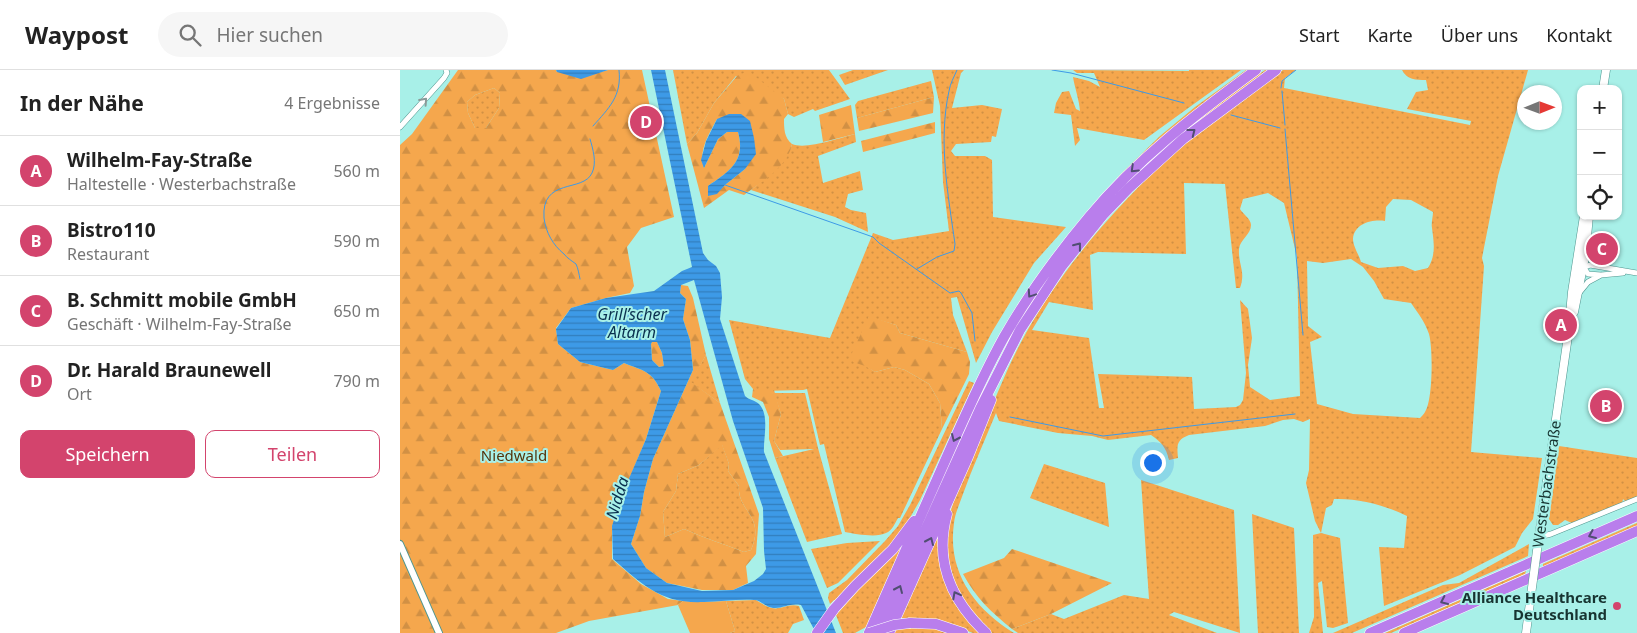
<!DOCTYPE html>
<html lang="de">
<meta charset="utf-8">
<style>
:root{--surface:#fff;--page:#f6f6f6;--text:#222;--muted:#767676;--line:#e0e0e0;--accent:#d3446d}
body{margin:0;font-family:"Noto Sans",sans-serif;background:var(--page);color:var(--text)}
.controls{position:absolute;right:15px;top:15px;display:grid;overflow:hidden;border-radius:10px;box-shadow:0 1px 4px #0004}
.controls button{width:45px;height:45px;display:grid;place-items:center;padding:0;border:0;border-bottom:1px solid var(--line);background:var(--surface);color:var(--text);font:25px sans-serif}
.compass{position:absolute;left:1117px;top:15px;width:45px;height:45px;border-radius:50%;background:var(--surface);box-shadow:0 1px 4px #0004;rotate:89deg}
.you{position:absolute;left:752px;top:392px;width:18px;height:18px;margin:-12px;border:4px solid #fff;border-radius:50%;background:#1a73e8;box-shadow:0 0 0 8px #1a73e833}
.badge{display:grid;place-items:center;width:32px;height:32px;border-radius:50%;background:var(--accent);color:#fff;font-size:16px;font-weight:700}
.pin{position:absolute;translate:-50% -50%;border:2px solid #fff;box-shadow:0 1px 5px #0006}
.list{margin:0;padding:0;list-style:none}
h2{display:flex;justify-content:space-between;align-items:center;height:65px;margin:0;padding:0 20px;font-size:21px}
h2 small{font-size:16px;font-weight:400;color:var(--muted)}
.list li{display:grid;grid-template-columns:32px 1fr auto;gap:15px;align-items:center;box-sizing:border-box;height:70px;padding:0 20px;border-top:1px solid var(--line)}
.list b{display:block;font-size:19px;white-space:nowrap}
.list p{margin:0;font-size:16px;white-space:nowrap;color:var(--muted)}
.list em{font-size:16px;font-style:normal;color:var(--muted)}
.actions{display:flex;gap:10px;padding:15px 20px}
.actions a{flex:1;padding:11px 0;border:1px solid var(--accent);border-radius:10px;text-align:center;font-size:18px;color:var(--accent)}
.actions .main{background:var(--accent);color:#fff}
.icon{flex:none;width:28px;height:28px;fill:none;stroke:currentColor;stroke-width:2;stroke-linecap:round;stroke-linejoin:round}
.map{position:relative;flex:none;width:1237px;height:563px;overflow:hidden}
header{display:flex;align-items:center;gap:30px;box-sizing:border-box;height:70px;padding:0 25px;background:var(--surface);border-bottom:1px solid var(--line)}
header strong{font-size:24px}
nav{display:flex;gap:28px;margin-inline-start:auto;font-size:18px}
.search{width:350px;height:45px;background:var(--page);display:flex;align-items:center;gap:12px;box-sizing:border-box;padding:0 18px;border-radius:28px;color:var(--muted);font-size:19px}
main{display:flex}
aside{flex:1;background:var(--surface)}
.map>svg:first-child{display:block}
</style>
<header>
<strong>Waypost</strong>
<div class="search"><svg class="icon" aria-label="search" viewBox="0 0 24 24"><circle cx="10" cy="10" r="6"/><path d="M15 15l6 6"/></svg>Hier suchen</div>
<nav><a>Start</a><a>Karte</a><a>Über uns</a><a>Kontakt</a></nav>
</header>
<main>
<aside>
<h2>In der Nähe<small>4 Ergebnisse</small></h2>
<ul class="list">
<li><span class="badge">A</span><div><b>Wilhelm-Fay-Straße</b><p>Haltestelle · Westerbachstraße</p></div><em>560 m</em></li>
<li><span class="badge">B</span><div><b>Bistro110</b><p>Restaurant</p></div><em>590 m</em></li>
<li><span class="badge">C</span><div><b>B. Schmitt mobile GmbH</b><p>Geschäft · Wilhelm-Fay-Straße</p></div><em>650 m</em></li>
<li><span class="badge">D</span><div><b>Dr. Harald Braunewell</b><p>Ort</p></div><em>790 m</em></li>
</ul>
<div class="actions"><a class="main">Speichern</a><a>Teilen</a></div>
</aside>
<div class="map">
<svg width="1237" height="563" viewBox="0 0 1237 563">
<defs>
<pattern id="grass-dots" width="8" height="8" patternUnits="userSpaceOnUse" patternTransform="scale(1.25)"><rect width="8" height="8" fill="#f5a74d"/><path d="M2 2h.1M6 6h.1" fill="none" stroke="#d19044" stroke-width="1.8" stroke-linecap="round"/></pattern>
<pattern id="forest-firs" width="22" height="20" patternUnits="userSpaceOnUse" patternTransform="scale(1.25)"><rect width="22" height="20" fill="#f5a74d"/><path d="M5 1l3.5 6h-7zM16 11l3.5 6h-7z" fill="#d19044"/></pattern>
<pattern id="water-rules" width="6" height="5" patternUnits="userSpaceOnUse" patternTransform="scale(1.25)"><rect width="6" height="5" fill="#3d9ae7"/><path d="M0 2.5h6" fill="none" stroke="#327ebc"/></pattern>
</defs>
<rect width="100%" height="100%" fill="#a8f0e8"/>
<!-- grass -->
<path fill="url(#grass-dots)" fill-rule="evenodd" d="M273 0H429L450 29 415 41 413 39 394 47 388 44 384 29 336 6 314 33 297 63 287 74Z
M453 0H488L445 15 439 5Z
M532 0H564L561 3 552 38 582 35 602 39 596 67 592 66 591 72 556 74 551 81 555 86H585L592 90 593 147 666 157 634 193 592 262 576 293 557 227 551 228 553 245 567 282 500 263 496 255 469 247 453 291 465 295 475 302 494 297 505 300 529 314 540 333 542 359 500 448H498C495 453 492 461 486 463 477 468 455 464 445 462L424 374 420 375 407 319 403 320 359 321 353 319 345 309 329 250 430 268 473 163 493 170 549 161 543 112 540 36Z
M673 0 789 1V0H841L744 70 677 58 680 70 675 76 671 45 654 43 656 33 662 22 669 21 676 39 680 41C679 29 675 19 673 7L689 11 700 17 694 3H677Z
M846 0H848C803 33 759 68 719 108L718 107 760 66 795 37Z
M865 0H867L788 60 744 98 743 97C781 61 823 31 865 0Z
M883 0H896L885 8 884 18 1070 55 1071 51 1007 39 1016 22 1028 20 1026 10C1016 10 1007 10 1002 0H1128L1098 106 1082 188 1084 196 1071 382 1142 388 1133 449 1122 463 1115 477 1060 505 984 536 979 477 1004 478 1007 446C985 435 958 428 934 429L932 435 926 438 921 463 940 468 948 553 933 558 927 557 922 511 918 513 923 563H909L914 547 913 465 921 463 915 451 906 413 909 400 910 349 903 352 894 349 883 350 865 356 789 365C776 370 777 375 778 388L769 390C766 377 761 372 751 365L708 370 692 366 658 363 599 351 596 343C585 370 573 396 563 424 560 433 555 443 554 453 547 502 574 538 614 563H592C557 532 542 495 549 448 553 428 568 397 576 377 591 339 606 299 626 263 665 194 721 130 780 78 813 49 848 24 883 0ZM784 113 825 114 836 218H840C846 201 838 195 839 179 840 169 851 165 851 155 851 149 843 144 840 139L843 129 868 123 884 133 897 187 900 326 870 330 850 317 848 295 852 268 848 239 840 230 846 303 843 330 840 335 836 337 794 339 792 307 698 304 704 338H699L689 268 632 260 649 232 693 240 690 185 698 182 786 184ZM993 129 1011 130 1033 142C1033 147 1031 153 1032 158 1034 173 1036 185 1028 198L1015 201 1003 196 978 198 961 192C959 185 953 176 953 169 954 153 973 149 985 151L986 137ZM951 189 963 197 974 211 984 229 1011 233C1018 243 1025 252 1029 264 1033 278 1033 330 1025 342 1024 344 1022 346 1020 348L953 344 917 334 910 272 922 267 908 256 907 191 923 193Z
M531 11 534 27 457 48 455 35 458 31Z
M94 18 100 23 99 38 86 58H75L68 43 67 32 75 25Z
M455 64 456 72 418 86 423 113 460 101 463 120 448 124 445 137 451 140 466 143 468 162 435 147 351 120C363 110 389 90 392 74 406 80 439 68 455 64Z
M306 285 320 333 290 312Z
M569 311 574 313 520 430 503 460 488 479 436 531 434 530 430 534 428 528 429 523 447 510 485 471 498 456 510 435Z
M374 323H405L418 378 442 464 407 472 375 388 414 379 380 380 374 371 381 344Z
M322 374 329 394 328 401 339 416C337 442 366 445 351 480L344 482C324 474 304 468 284 459L265 467 263 442 276 421 278 404 299 395Z
M1159 376 1237 388V427L1226 432 1223 429 1222 434 1174 454 1165 450 1158 455H1153L1149 449Z
M644 394 705 413 709 457 630 428Z
M741 410 834 440 840 563 774 542 769 545 817 563H618L612 559 651 544 664 549 724 525 749 529Z
M852 444 894 458 899 563H858Z
M1237 453V456L1143 497V494Z
M541 458 542 491 581 563H573L557 557 515 549V548H501Z
M507 464 466 557 455 563H443L436 545Z
M480 471 438 513 427 518 411 479 447 473Z
M1129 474 1128 486 952 563H933L1043 515 1059 513Z
M1126 501 1125 504 991 563H985Z
M356 530C363 534 370 540 379 538 386 537 391 534 399 536L404 550 393 554 388 563H330L335 561 326 531Z
M531 557 555 563H494L496 559Z"/>
<!-- forest -->
<path fill="url(#forest-firs)" fill-rule="evenodd" d="M58 0H156L157 2 198 3 208 0H242L274 147 241 158 227 177 234 216 230 223 206 228 171 238 156 258 158 274 180 292 213 300 224 293C244 301 252 301 261 321L246 369 221 428 212 457V489L241 514 268 529 283 531 278 535 189 551 156 563H0V75L12 64ZM94 18 100 23 99 38 86 58H75L68 43 67 32 75 25Z
M348 1 384 29 388 44 384 49C384 58 384 68 392 74 388 97 361 112 344 125L329 120 304 138 287 74 297 63 314 33 337 6ZM317 49 354 68 345 99 325 115 317 123 308 116C330 101 346 91 338 62H327L318 69 304 98C298 81 309 64 317 49Z
M534 27 533 43 459 61 457 48Z
M451 35 455 64 423 72 419 45Z
M535 52V63L463 82 461 71Z
M281 215 288 216 293 228 306 285 291 312 320 333 359 444 356 484 346 496 348 513 333 520H302L267 513 246 498 231 474 240 446 244 422 253 389 293 300 290 270 283 249 286 229 280 223ZM322 375 329 394 328 401 339 416C337 442 366 445 351 480L344 482C324 474 304 468 284 459L265 467 263 442 276 421 278 404 299 395Z
M469 246 496 255 500 263 567 282 570 292 569 304 542 359 540 333 529 314 505 300 494 297 475 302 465 296 453 292 452 283Z
M252 271 257 272 262 283 264 296 259 297 252 290 251 274Z
M353 319 374 320 381 344 374 371 383 386 375 388 369 369V347L363 332 352 327Z
M612 479 712 513 651 544 612 559C591 542 576 528 563 504L604 488Z"/>
<!-- park -->
<path fill="#f5a74d" d="M283 531 301 532 326 531 335 561 330 563H290L278 535Z"/>
<!-- water -->
<path fill="url(#water-rules)" fill-rule="evenodd" d="M156 0H208L181 9 157 2Z
M251 0H265L303 183 308 190 316 196 320 203 322 227 320 249 345 326C349 330 355 330 359 334 370 345 363 369 364 382L436 563H416L401 535C390 533 384 538 375 538 366 538 361 530 354 530 337 529 320 532 304 532 261 534 243 515 213 489L212 456 221 427 246 369 261 321C252 301 244 301 224 293L213 300 180 292 158 274 156 259 171 238 206 228 254 221 282 201 292 197ZM294 210 333 351 363 438 364 481 366 499 363 504 354 511 333 520 302 521 267 513 246 498 231 474 240 446 244 422 253 389 293 300 290 270 283 249 286 229 280 223 281 215ZM252 272H257L262 283 264 296 259 297 252 290 251 274Z
M329 44H341L350 51 354 68 356 84 345 99 325 115 317 124 308 126V116C330 101 346 91 338 62H327L318 69 304 98 301 90 306 71 317 49Z"/>
<g fill="none" stroke-linecap="round" stroke-linejoin="round">
<!-- stream -->
<path stroke="#3d9ae7" stroke-width="1" d="M652 0 671 3 784 33
M881 18 882 11 896 0
M882 21 885 55
M831 45 880 58
M193 56C209 38 222 26 219 0
M885 59 903 265
M325 115 473 167 479 173 550 223 559 221 561 223 572 243 575 271
M517 199 537 187 554 181 555 174C548 124 538 71 549 21 550 14 554 7 557 0
M180 209C179 204 178 198 176 194 172 191 167 188 164 184 153 175 146 163 144 148 141 107 183 123 192 103 197 93 193 79 190 69
M610 347 703 366 895 344"/>
<defs>
<path id="minor" d="M0 57 44 8 47 3 46 0
M1188 175 1193 189 1203 195
M1183 196 1188 204 1201 205 1223 203
M1181 199 1190 195 1237 203
M1179 223 1188 212 1201 205
M1139 467 1151 464 1237 429"/>
<path id="tertiary" d="M0 474 39 563"/>
<path id="secondary" d="M1203 19 1206 0
M1174 242 1185 187 1189 146
M1138 473 1168 266 1172 222 1184 146
M1126 563 1131 525"/>
<path id="motorway" d="M547 444C534 492 551 530 586 563
M510 553 536 554 563 563
M417 563 434 539 455 516 493 479 514 451
M469 563C493 509 517 455 541 400 561 355 580 310 604 267 628 225 658 184 689 147 737 89 796 44 856 0
M479 563 580 339 620 260 662 196 703 145 729 118 783 69 876 0
M489 563 568 387 591 330
M970 563 1237 446
M1004 563 1237 461"/>
</defs>
<!-- minor casing -->
<use href="#minor" stroke="#50968f" stroke-width="6"/>
<!-- tertiary casing -->
<use href="#tertiary" stroke="#50968f" stroke-width="8"/>
<!-- secondary casing -->
<use href="#secondary" stroke="#50968f" stroke-width="9"/>
<!-- motorway casing -->
<use href="#motorway" stroke="#fff" stroke-width="11"/>
<!-- minor -->
<use href="#minor" stroke="#fff" stroke-width="5"/>
<!-- tertiary -->
<use href="#tertiary" stroke="#fff" stroke-width="6"/>
<!-- secondary -->
<use href="#secondary" stroke="#fff" stroke-width="8"/>
<!-- motorway -->
<use href="#motorway" stroke="#b97eec" stroke-width="10"/>
<defs>
<path id="secondary-bridge" d="M1131 525 1138 473"/>
<path id="motorway-bridge" d="M469 563 494 555 510 553"/>
</defs>
<!-- secondary-bridge casing -->
<use href="#secondary-bridge" stroke="#50968f" stroke-width="9" stroke-linecap="butt"/>
<!-- motorway-bridge casing -->
<use href="#motorway-bridge" stroke="#fff" stroke-width="11" stroke-linecap="butt"/>
<!-- secondary-bridge -->
<use href="#secondary-bridge" stroke="#fff" stroke-width="8"/>
<!-- motorway-bridge -->
<use href="#motorway-bridge" stroke="#b97eec" stroke-width="10"/>
</g>
<!-- one-way arrows -->
<defs><path id="oneway-chevron" d="M-2-3.5L2.5 0L-2 3.5" fill="none" stroke-width="1.6" stroke-linecap="round" stroke-linejoin="round" transform="scale(1.25)"/></defs>
<use stroke="#8b9a98" href="#oneway-chevron" transform="translate(24 31) rotate(-48)"/>
<g stroke="#504e72">
<use href="#oneway-chevron" transform="translate(792 62) rotate(-38)"/>
<use href="#oneway-chevron" transform="translate(734 99) rotate(136)"/>
<use href="#oneway-chevron" transform="translate(678 176) rotate(-52)"/>
<use href="#oneway-chevron" transform="translate(631 224) rotate(124)"/>
<use href="#oneway-chevron" transform="translate(555 368) rotate(114)"/>
<use href="#oneway-chevron" transform="translate(1192 465) rotate(157)"/>
<use href="#oneway-chevron" transform="translate(530 471) rotate(-66)"/>
<use href="#oneway-chevron" transform="translate(499 519) rotate(-66)"/>
<use href="#oneway-chevron" transform="translate(556 525) rotate(-118)"/>
<use href="#oneway-chevron" transform="translate(1044 531) rotate(155)"/>
</g>
<!-- markers -->
<circle fill="#d3446d" stroke="#a8f0e8" stroke-width="2" cx="1217" cy="536" r="5"/>
<g text-anchor="middle" dominant-baseline="central" stroke-width="4" stroke-linejoin="round" paint-order="stroke">
<!-- park labels -->
<g font-size="15" fill="#54340c" stroke="#a8f0e8">
<text x="114" y="385">Niedwald</text>
</g>
<!-- street labels -->
<g font-size="15" fill="#173431" stroke="#a8f0e8">
<text transform="translate(1146 414) rotate(-82)">Westerbachstraße</text>
</g>
<!-- poi labels -->
<g font-size="15" font-weight="bold" fill="#173431" stroke="#a8f0e8" text-anchor="end">
<text x="1207" y="527">Alliance Healthcare<tspan x="1207" dy="17">Deutschland</tspan></text>
</g>
<!-- water labels -->
<g font-size="16" font-style="italic" fill="#092f4e" stroke="#a8f0e8">
<text x="232" y="244">Grill’scher<tspan x="232" dy="18">Altarm</tspan></text>
<text transform="translate(217 428) rotate(-73)">Nidda</text>
</g>
</g>
</svg>
<div class="controls">
<button>+</button>
<button>−</button>
<button><svg class="icon" aria-label="locate" viewBox="0 0 24 24"><circle cx="12" cy="12" r="6"/><path d="M12 2v4M12 18v4M2 12h4M18 12h4"/></svg></button>
</div>
<svg class="compass" viewBox="-18 -18 36 36"><path d="M0-13l5 13h-10z" fill="#e53935"/><path d="M0 13l5-13h-10z" fill="#767676"/></svg>
<div class="you"></div>
<div class="pin badge" style="left:1161px;top:255px">A</div>
<div class="pin badge" style="left:1206px;top:336px">B</div>
<div class="pin badge" style="left:1202px;top:179px">C</div>
<div class="pin badge" style="left:246px;top:52px">D</div>
</div>
</main>
